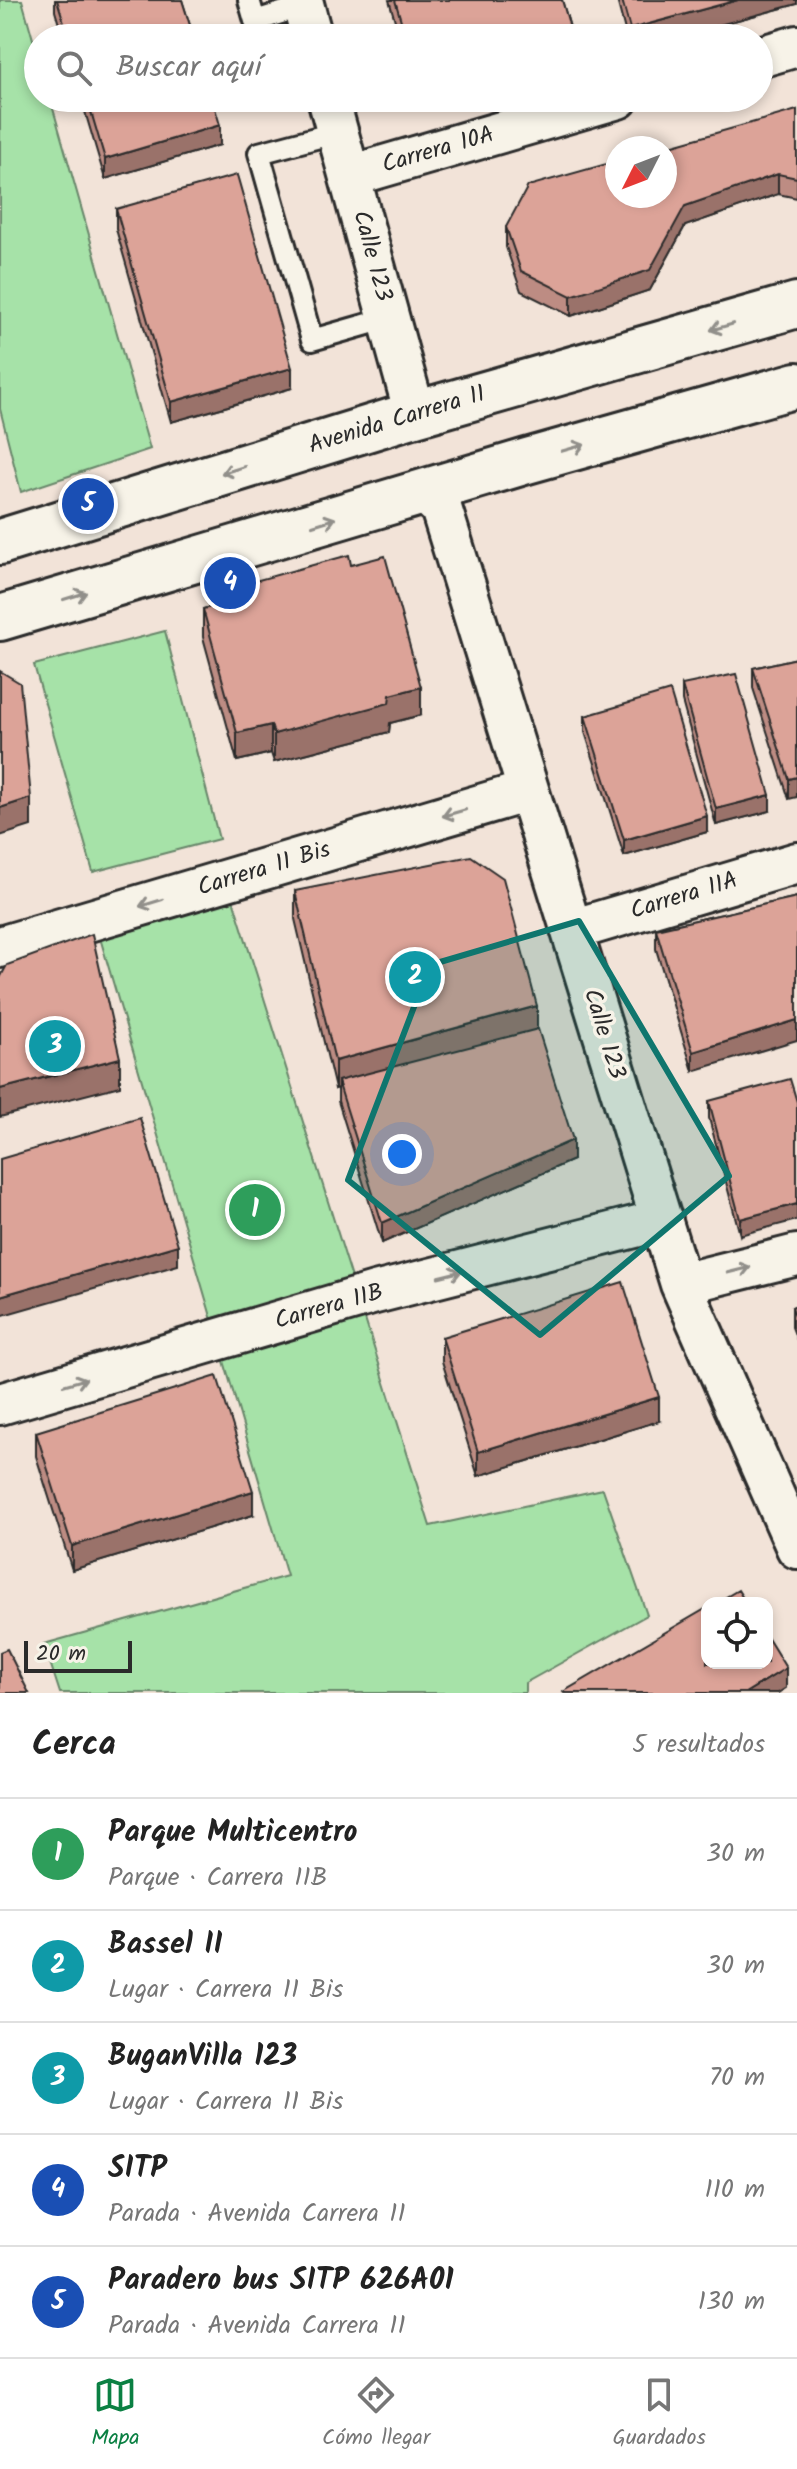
<!DOCTYPE html>
<html lang="es">
<meta charset="utf-8">
<style>
:root{--surface:#fff;--page:#f2f2f2;--text:#222;--muted:#767676;--line:#e0e0e0;--accent:#0b8043}
body{margin:0;font-family:Kalam,sans-serif;background:var(--page);color:var(--text)}
.controls{position:absolute;right:24px;bottom:24px;display:grid;overflow:hidden;border-radius:16px;box-shadow:0 4px 12px #0003}
.controls button{width:72px;height:72px;display:grid;place-items:center;padding:0;border:0;border-bottom:2px solid var(--line);background:var(--surface);color:var(--text);font:40px sans-serif}
.compass{position:absolute;left:605px;top:136px;width:72px;height:72px;border-radius:50%;background:var(--surface);box-shadow:0 4px 12px #0003;rotate:228deg}
.scale{position:absolute;left:24px;bottom:20px;width:108px;box-sizing:border-box;padding-left:8px;border:4px solid #2b2b2b;border-top:0;font-size:22px;line-height:28px;white-space:nowrap;color:#2b2b2b;-webkit-text-stroke:6px #f7f3e8;paint-order:stroke}
.you{position:absolute;left:402px;top:1154px;width:28px;height:28px;margin:-20px;border:6px solid #fff;border-radius:50%;background:#1a73e8;box-shadow:0 0 0 12px #1a73e833}
.badge{display:grid;place-items:center;width:52px;height:52px;border-radius:50%;background:var(--accent);color:#fff;font-size:26px;font-weight:700}
.pin{position:absolute;translate:-50% -50%;border:4px solid #fff;box-shadow:0 2px 8px #0006}
.list{margin:0;padding:0;list-style:none}
h2{display:flex;justify-content:space-between;align-items:center;height:104px;margin:0;padding:0 32px;font-size:34px}
h2 small{font-size:26px;font-weight:400;color:var(--muted)}
.list li{display:grid;grid-template-columns:52px 1fr auto;gap:24px;align-items:center;box-sizing:border-box;height:112px;padding:0 32px;border-top:2px solid var(--line)}
.list b{display:block;font-size:30px;white-space:nowrap}
.list p{margin:0;font-size:26px;white-space:nowrap;color:var(--muted)}
.list em{font-size:26px;font-style:normal;color:var(--muted)}
.icon{flex:none;width:44px;height:44px;fill:none;stroke:currentColor;stroke-width:2;stroke-linecap:round;stroke-linejoin:round}
.map{position:relative;flex:none;width:797px;height:1693px;overflow:hidden}
.search{position:absolute;background:var(--surface);box-shadow:0 4px 12px #0003;left:24px;right:24px;top:24px;height:88px;display:flex;align-items:center;gap:20px;box-sizing:border-box;padding:0 28px;border-radius:44px;color:var(--muted);font-size:30px}
.sheet{height:664px;background:var(--surface)}
nav{display:flex;justify-content:space-around;align-items:center;box-sizing:border-box;height:112px;border-top:2px solid var(--line);background:var(--surface);font-size:22px;color:var(--muted)}
nav a{display:grid;justify-items:center;gap:4px}
nav .on{color:var(--accent)}
.map>svg:first-child{display:block}
</style>
<div class="map">
<svg width="797" height="1693" viewBox="0 0 797 1693">
<rect width="100%" height="100%" fill="#f2e3d8"/>
<filter id="ink" filterUnits="userSpaceOnUse"><feTurbulence type="fractalNoise" baseFrequency=".0125" numOctaves="2"/><feDisplacementMap in="SourceGraphic" scale="16" xChannelSelector="R" yChannelSelector="G"/><feConvolveMatrix kernelMatrix="1 2 1 2 8 2 1 2 1" color-interpolation-filters="sRGB"/></filter>
<g filter="url(#ink)">
<!-- green -->
<path fill="#a6e2a8" stroke="#68866a" stroke-width="2" d="M0 0H22L38 57V98H50L150 449 21 492 0 409Z
M165 631 219 839 93 872 34 665Z
M231 893 430 1526 603 1489 647 1615 525 1683V1693H60L44 1644 287 1576 98 931Z"/>
<g fill="none" stroke-linecap="round" stroke-linejoin="round">
<defs>
<path id="service" d="M249 0 255 21 304 6
M338 132 259 153 312 340 389 318"/>
<path id="minor" d="M302 0 312 38
M759 57 797 46
M328 98 415 414
M350 176 618 98
M424 492 441 508 681 1284 797 1548
M572 930 797 863
M0 947 528 791
M681 1284 797 1255
M0 1404 375 1293 662 1220"/>
<path id="secondary" d="M0 542 415 414 797 305
M0 618 527 461 797 385"/>
</defs>
<!-- service casing -->
<use href="#service" stroke="#2b2b2b" stroke-width="26"/>
<!-- minor casing -->
<use href="#minor" stroke="#2b2b2b" stroke-width="46"/>
<!-- secondary casing -->
<use href="#secondary" stroke="#2b2b2b" stroke-width="50"/>
<!-- service -->
<use href="#service" stroke="#f7f3e8" stroke-width="20"/>
<!-- minor -->
<use href="#minor" stroke="#f7f3e8" stroke-width="40"/>
<!-- secondary -->
<use href="#secondary" stroke="#f7f3e8" stroke-width="44"/>
</g>
<!-- wall -->
<path fill="#bd8c83" stroke="#2b2b2b" stroke-width="2" d="M55 0H182L194 38H63L55 11Z
M389 0H562L573 38H400Z
M617 0H797V4L671 38H627Z
M81 98H212L220 145 105 179Z
M797 110V198L778 194 685 226 650 290 571 316 521 291 506 247V227Z
M116 209 292 388 171 422 116 229Z
M351 565 421 715 390 723 389 732 274 762 271 753 237 761 203 637V609L233 601V587Z
M797 658 789 799 753 688V668Z
M682 685 770 811 716 825 682 701Z
M585 716 707 832 624 856 585 732Z
M295 891 537 1029 573 1160 382 1243 338 1101V1088L335 1089 295 919Z
M797 897 693 1071 656 949V929Z
M709 1101 797 1102 740 1235 709 1118Z
M797 1305V1340L792 1327V1307Z
M442 1337 659 1421 478 1476 442 1361Z
M36 1432 253 1515 72 1570 36 1456Z"/>
<!-- shaded-wall -->
<path fill="#9a726a" stroke="#2b2b2b" stroke-width="2" d="M738 0H797V4L671 38H630V29Z
M420 98H457L420 108Z
M220 125V145L105 179V159Z
M778 174V194L685 226 650 290 571 316V296L685 206Z
M292 368V388L171 422V402Z
M421 687V715L390 723 389 732 274 762V734L390 695Z
M271 725V753L237 761V733Z
M797 777V797L789 799V779Z
M770 795V811L716 825V809Z
M31 798V826L0 836V808Z
M707 816V832L624 856V840Z
M537 1006V1034L338 1081V1088L335 1089V1061Z
M797 1020V1040L693 1071V1052Z
M120 1058V1086L0 1117V1089Z
M573 1140V1160L382 1243V1223Z
M797 1204V1220L740 1235V1219Z
M178 1245V1265L0 1316V1296Z
M659 1397V1421L478 1476V1452Z
M253 1491V1515L72 1570V1546Z
M786 1668V1688L778 1693H745Z"/>
<!-- building -->
<path fill="#dca398" stroke="#2b2b2b" stroke-width="2" d="M57 0H182L194 38H69Z
M395 0H562L573 38H406Z
M622 0H738L630 29Z
M87 98H212L220 125 105 159Z
M797 110V178L778 174 685 206 650 270 571 296 521 271 506 227 528 186 617 161V196H665V148H663Z
M237 175 292 368 171 402 116 209Z
M349 555 351 565 385 556 421 687 390 695 389 703 274 734 271 725 237 733 203 609 237 600 233 587Z
M797 658V777L789 779 753 668Z
M0 671 20 683 31 798 0 808Z
M736 674 770 795 716 809 682 685Z
M670 691 707 816 624 840 585 716Z
M471 856 503 878 537 1006 335 1061 295 891Z
M797 897V1020L693 1052 656 929Z
M92 934 120 1058 0 1089V978L7 965Z
M538 1029 573 1140 382 1223 338 1081Z
M790 1079 797 1102V1204L740 1219 709 1101Z
M140 1118 178 1245 0 1296V1159Z
M623 1282 659 1397 478 1452 442 1337Z
M797 1305V1320L792 1307Z
M217 1376 253 1491 72 1546 36 1432Z
M738 1590 746 1603H716Z
M707 1608V1663H767V1637L786 1668 745 1693H564L563 1692Z
M7 1649 29 1693H0V1652Z"/>
<!-- one-way arrows -->
<defs><path id="oneway-shaft" d="M-6 0H5M1.5-3L5.5 0L1.5 3" fill="none" stroke-width="1.6" stroke-linecap="round" stroke-linejoin="round" transform="scale(2)"/></defs>
<g stroke="#918f8a">
<use href="#oneway-shaft" transform="translate(722 327) rotate(164)"/>
<use href="#oneway-shaft" transform="translate(573 448) rotate(-16)"/>
<use href="#oneway-shaft" transform="translate(233 470) rotate(163)"/>
<use href="#oneway-shaft" transform="translate(324 522) rotate(-17)"/>
<use href="#oneway-shaft" transform="translate(75 596) rotate(-17)"/>
<use href="#oneway-shaft" transform="translate(454 813) rotate(164)"/>
<use href="#oneway-shaft" transform="translate(151 903) rotate(163)"/>
<use href="#oneway-shaft" transform="translate(739 1270) rotate(-14)"/>
<use href="#oneway-shaft" transform="translate(450 1274) rotate(-14)"/>
<use href="#oneway-shaft" transform="translate(75 1382) rotate(-16)"/>
</g>
</g>
<!-- marked area -->
<path fill="#0f766e" fill-opacity="0.2" stroke="#0f766e" stroke-width="6" stroke-linejoin="round" d="M579 921 729 1176 540 1335 348 1180 430 965Z"/>
<g text-anchor="middle" dominant-baseline="central" stroke-width="7" stroke-linejoin="round" paint-order="stroke">
<!-- street labels -->
<g font-size="24" fill="#2b2b2b" stroke="#f7f3e8">
<text transform="translate(438 150) rotate(-16)">Carrera 10A</text>
<text transform="translate(372 256) rotate(75)">Calle 123</text>
<text transform="translate(397 420) rotate(-17)">Avenida Carrera 11</text>
<text transform="translate(264 869) rotate(-17)">Carrera 11 Bis</text>
<text transform="translate(684 896) rotate(-17)">Carrera 11A</text>
<text transform="translate(604 1034) rotate(73)">Calle 123</text>
<text transform="translate(329 1307) rotate(-16)">Carrera 11B</text>
</g>
</g>
</svg>
<div class="controls">
<button><svg class="icon" aria-label="locate" viewBox="0 0 24 24"><circle cx="12" cy="12" r="6"/><path d="M12 2v4M12 18v4M2 12h4M18 12h4"/></svg></button>
</div>
<svg class="compass" viewBox="-18 -18 36 36"><path d="M0-13l5 13h-10z" fill="#e53935"/><path d="M0 13l5-13h-10z" fill="#767676"/></svg>
<div class="scale">20 m</div>
<div class="you"></div>
<div class="pin badge" style="left:255px;top:1210px;background:#2e9e5b">1</div>
<div class="pin badge" style="left:415px;top:977px;background:#0f9aa8">2</div>
<div class="pin badge" style="left:55px;top:1046px;background:#0f9aa8">3</div>
<div class="pin badge" style="left:230px;top:583px;background:#1a4fb4">4</div>
<div class="pin badge" style="left:88px;top:504px;background:#1a4fb4">5</div>
<div class="search"><svg class="icon" aria-label="search" viewBox="0 0 24 24"><circle cx="10" cy="10" r="6"/><path d="M15 15l6 6"/></svg>Buscar aquí</div>
</div>
<section class="sheet">
<h2>Cerca<small>5 resultados</small></h2>
<ul class="list">
<li><span class="badge" style="background:#2e9e5b">1</span><div><b>Parque Multicentro</b><p>Parque · Carrera 11B</p></div><em>30 m</em></li>
<li><span class="badge" style="background:#0f9aa8">2</span><div><b>Bassel II</b><p>Lugar · Carrera 11 Bis</p></div><em>30 m</em></li>
<li><span class="badge" style="background:#0f9aa8">3</span><div><b>BuganVilla 123</b><p>Lugar · Carrera 11 Bis</p></div><em>70 m</em></li>
<li><span class="badge" style="background:#1a4fb4">4</span><div><b>SITP</b><p>Parada · Avenida Carrera 11</p></div><em>110 m</em></li>
<li><span class="badge" style="background:#1a4fb4">5</span><div><b>Paradero bus SITP 626A01</b><p>Parada · Avenida Carrera 11</p></div><em>130 m</em></li>
</ul>
</section>
<nav>
<a class="on"><svg class="icon" aria-label="map" viewBox="0 0 24 24"><path d="M3 6l6-2 6 2 6-2v14l-6 2-6-2-6 2zM9 4v14M15 6v14"/></svg>Mapa</a>
<a><svg class="icon" aria-label="directions" viewBox="0 0 24 24"><path d="M12 3l9 9-9 9-9-9zM9 14v-3h6M13 9l2 2-2 2"/></svg>Cómo llegar</a>
<a><svg class="icon" aria-label="saved" viewBox="0 0 24 24"><path d="M7 4h10v16l-5-4-5 4z"/></svg>Guardados</a>
</nav>
